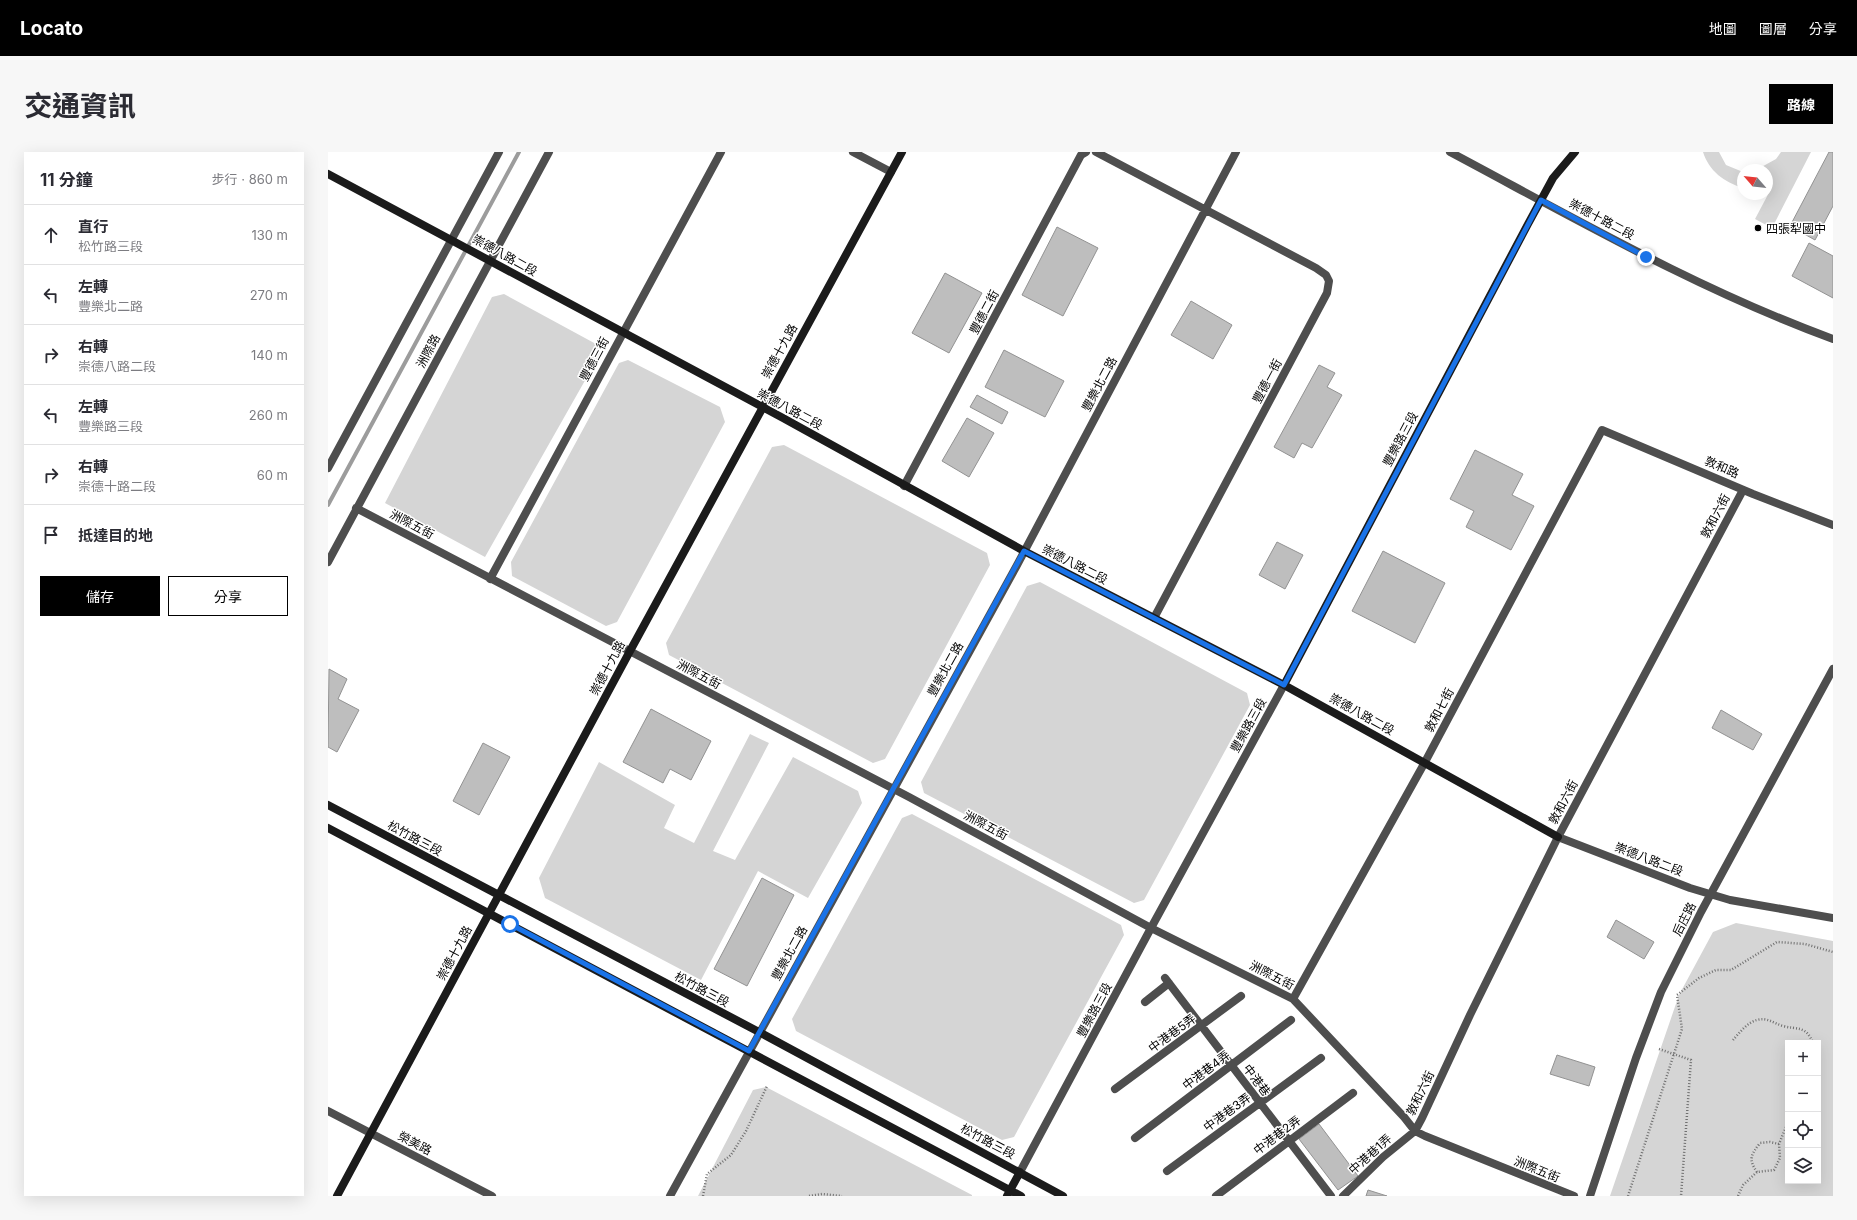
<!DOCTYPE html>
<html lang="zh-TW">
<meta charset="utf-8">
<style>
:root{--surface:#fff;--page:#f7f7f7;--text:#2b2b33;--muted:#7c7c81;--line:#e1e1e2;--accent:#000}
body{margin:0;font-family:Inter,"Noto Sans TC",sans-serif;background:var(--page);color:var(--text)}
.controls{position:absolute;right:12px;bottom:12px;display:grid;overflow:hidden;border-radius:0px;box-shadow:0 4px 16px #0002}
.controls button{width:36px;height:36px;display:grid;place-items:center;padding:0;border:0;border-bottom:1px solid var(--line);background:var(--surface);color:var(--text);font:20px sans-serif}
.compass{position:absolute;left:1409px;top:12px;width:36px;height:36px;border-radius:50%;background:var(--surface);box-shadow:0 4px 16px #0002;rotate:298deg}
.stop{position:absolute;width:12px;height:12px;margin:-9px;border:3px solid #1a73e8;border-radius:50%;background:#fff}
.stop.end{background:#1a73e8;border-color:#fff;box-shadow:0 1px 4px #0008}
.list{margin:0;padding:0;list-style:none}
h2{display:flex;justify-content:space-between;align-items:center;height:52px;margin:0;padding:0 16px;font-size:17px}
h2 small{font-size:13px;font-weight:400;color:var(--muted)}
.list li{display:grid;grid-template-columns:26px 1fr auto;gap:12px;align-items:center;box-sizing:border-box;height:60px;padding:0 16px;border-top:1px solid var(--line)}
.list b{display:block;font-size:15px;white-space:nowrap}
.list p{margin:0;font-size:13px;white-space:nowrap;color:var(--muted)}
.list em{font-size:13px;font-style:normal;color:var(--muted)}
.actions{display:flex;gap:8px;padding:12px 16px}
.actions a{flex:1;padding:9px 0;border:1px solid var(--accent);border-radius:0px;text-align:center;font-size:14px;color:var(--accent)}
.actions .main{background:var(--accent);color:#fff}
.icon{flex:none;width:22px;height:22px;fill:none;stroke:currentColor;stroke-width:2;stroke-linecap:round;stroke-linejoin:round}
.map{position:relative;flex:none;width:1505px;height:1044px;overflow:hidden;border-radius:0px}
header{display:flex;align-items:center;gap:24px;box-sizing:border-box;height:56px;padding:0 20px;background:var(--accent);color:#fff}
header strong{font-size:19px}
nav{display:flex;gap:22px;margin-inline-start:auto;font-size:14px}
.intro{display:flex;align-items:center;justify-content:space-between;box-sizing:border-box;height:96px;padding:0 24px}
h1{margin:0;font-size:28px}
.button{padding:10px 18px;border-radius:0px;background:var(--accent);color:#fff;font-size:14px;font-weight:700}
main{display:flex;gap:24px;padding:0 24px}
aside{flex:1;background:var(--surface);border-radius:0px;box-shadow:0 4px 16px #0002}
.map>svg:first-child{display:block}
</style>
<header>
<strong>Locato</strong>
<nav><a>地圖</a><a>圖層</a><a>分享</a></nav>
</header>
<div class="intro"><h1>交通資訊</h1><a class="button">路線</a></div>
<main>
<aside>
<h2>11 分鐘<small>步行 · 860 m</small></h2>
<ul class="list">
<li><svg class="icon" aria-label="ahead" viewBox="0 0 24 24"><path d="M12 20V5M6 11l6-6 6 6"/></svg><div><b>直行</b><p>松竹路三段</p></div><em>130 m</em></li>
<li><svg class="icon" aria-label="left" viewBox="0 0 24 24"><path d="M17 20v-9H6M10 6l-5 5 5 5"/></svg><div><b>左轉</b><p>豐樂北二路</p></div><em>270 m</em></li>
<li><svg class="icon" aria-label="right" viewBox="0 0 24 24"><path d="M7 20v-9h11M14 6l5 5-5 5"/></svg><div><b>右轉</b><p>崇德八路二段</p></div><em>140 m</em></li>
<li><svg class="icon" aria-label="left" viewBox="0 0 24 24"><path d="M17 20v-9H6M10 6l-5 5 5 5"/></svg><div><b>左轉</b><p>豐樂路三段</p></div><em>260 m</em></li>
<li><svg class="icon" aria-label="right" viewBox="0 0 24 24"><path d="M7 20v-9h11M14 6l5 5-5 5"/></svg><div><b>右轉</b><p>崇德十路二段</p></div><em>60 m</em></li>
<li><svg class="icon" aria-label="arrive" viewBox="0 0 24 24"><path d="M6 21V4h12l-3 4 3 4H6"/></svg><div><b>抵達目的地</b></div></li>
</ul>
<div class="actions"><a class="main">儲存</a><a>分享</a></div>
</aside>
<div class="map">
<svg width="1505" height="1044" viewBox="0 0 1505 1044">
<rect width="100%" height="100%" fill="#fff"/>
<!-- green -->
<path fill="#d5d5d5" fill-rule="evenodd" d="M1375 0H1391L1398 13 1415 20V36C1396 30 1381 19 1375 0Z
M1453 0H1483L1444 76 1427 67 1444 35 1439 36V18H1428L1448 7Z
M176 142 268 192 272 202 157 405 57 351 164 145Z
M300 208 392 255 397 270 289 470 278 474 184 424 183 410 291 211Z
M456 293 659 401 662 413 557 607 545 611 341 503 338 491 444 295Z
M712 430 919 541 922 553 816 748 806 751 596 641 593 630 699 434Z
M422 582 441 591 385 699 407 708 465 605 530 639 534 651 480 746 430 719 373 828 217 746 211 726 271 610 347 653 336 676 366 691Z
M584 662 793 773 796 783 686 985 674 988 468 879 464 867 574 666Z
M1408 771 1505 789V1044H1282L1351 843 1385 780ZM1460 891H1490V1029H1460Z
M438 935 644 1043V1044H370L425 938Z"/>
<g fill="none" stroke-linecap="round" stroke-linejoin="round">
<!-- stream -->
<path stroke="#9c9c9c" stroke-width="4" d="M0 353 191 0"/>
</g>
<!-- building -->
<path fill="#bebebe" stroke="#929292" d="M1501 0H1505V54L1487 88 1462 74Z
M729 75 770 96 735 164 694 143Z
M1481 91 1505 104V146L1464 124Z
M617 121 654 141 621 201 584 181Z
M863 149 904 173 885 207 843 183Z
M676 198 736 229 717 265 657 235Z
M991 213 1007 221 999 235 1014 243 984 296 974 291 966 306 946 295Z
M649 243 680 260 674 272 642 255Z
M639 266 666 281 641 325 614 309Z
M1147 298 1195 322 1184 343 1206 354 1183 398 1138 375 1146 359 1122 347Z
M949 390 975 403 957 437 931 423Z
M1055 399 1117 431 1087 491 1024 459Z
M1 517 19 527 10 547 31 558 9 600 0 595Z
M323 557 383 589 363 628 342 617 335 631 295 610Z
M1393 558 1434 582 1425 598 1384 576Z
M155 591 182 605 151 663 125 649Z
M434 726 466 743 419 834 386 817Z
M1288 768 1326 790 1316 807 1279 785Z
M1229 903 1267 915 1261 934 1222 922Z
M991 972 1030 1024 1010 1038 971 987Z
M1040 1038 1059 1044H1038Z"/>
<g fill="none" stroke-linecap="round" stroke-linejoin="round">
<!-- path -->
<path stroke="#707070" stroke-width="2.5" stroke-dasharray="1 2" stroke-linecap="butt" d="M1405 888C1411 881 1420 870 1429 868 1439 865 1445 871 1455 874 1469 878 1478 873 1485 891
M1331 897 1363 908 1353 1044
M1429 1020C1420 1007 1423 1003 1432 991L1442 990 1451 992
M375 1044 379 1022 403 1003 418 979 439 934
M481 1044 494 1042 514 1044
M1300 1044 1354 877 1349 843 1371 826 1388 818H1403L1449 790 1477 792 1505 800
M1410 1044 1415 1033 1429 1020 1446 1018 1452 1006 1451 992 1460 970"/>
<!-- street -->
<path stroke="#4e4e4e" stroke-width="8" d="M525 0 563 20
M768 0 988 116 998 123 1001 129 999 141 826 466
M1122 0C1248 67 1371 138 1505 187
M0 316 171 0
M576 334 753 3 758 0
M28 356 581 645 823 776 965 847 1076 965 1087 979 1097 984 1246 1044
M0 410 221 0
M162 427 393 0
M1230 685 1362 736 1402 748 1505 766
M837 826 1003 1044
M965 847 1097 610 1274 278 1425 342 1505 373
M817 850 841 831
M787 937 913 844
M0 959 164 1044
M807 986 963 868
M839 1019 993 906
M692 1020 823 776 956 533
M342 1044 688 415 908 0
M888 1044 1025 941
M1015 1044 1055 1005 1087 979 1094 966 1142 863 1230 685 1415 338
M1262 1044 1308 906 1333 840 1373 760 1505 517"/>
<!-- secondary -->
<path stroke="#1b1b1b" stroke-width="8" d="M0 22 455 266 696 399 956 533 1230 685
M956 533 1200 72 1225 26 1247 0
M0 653 431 880 735 1044
M0 676 693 1044
M9 1044 302 499 574 0
M679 1044 692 1020"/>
</g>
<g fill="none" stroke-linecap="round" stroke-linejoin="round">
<!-- route -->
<path stroke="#1a73e8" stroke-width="5" d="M182 772 421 899 696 399 956 533 1213 48 1318 105"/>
</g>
<!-- markers -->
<circle fill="#000" stroke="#fff" stroke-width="1.5" cx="1430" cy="76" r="4"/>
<g text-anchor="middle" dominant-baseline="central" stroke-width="3" stroke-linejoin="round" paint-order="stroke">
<!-- street labels -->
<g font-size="12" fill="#000" stroke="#fff">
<text transform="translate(1274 67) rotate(28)">崇德十路二段</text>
<text transform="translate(177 103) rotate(29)">崇德八路二段</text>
<text transform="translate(656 160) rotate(-62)">豐德二街</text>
<text transform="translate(100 199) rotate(-62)">洲際路</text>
<text transform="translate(451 199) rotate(-61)">崇德十九路</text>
<text transform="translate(266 207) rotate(-62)">豐德三街</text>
<text transform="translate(939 229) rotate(-62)">豐德一街</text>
<text transform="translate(771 232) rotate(-62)">豐樂北二路</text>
<text transform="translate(462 257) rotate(28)">崇德八路二段</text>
<text transform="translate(1072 287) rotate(-62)">豐樂路三段</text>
<text transform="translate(1394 315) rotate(23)">敦和路</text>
<text transform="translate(1387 364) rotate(-62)">敦和六街</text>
<text transform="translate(84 372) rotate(28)">洲際五街</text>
<text transform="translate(747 412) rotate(27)">崇德八路二段</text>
<text transform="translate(279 516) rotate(-62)">崇德十九路</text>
<text transform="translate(617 517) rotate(-61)">豐樂北二路</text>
<text transform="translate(371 522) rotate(28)">洲際五街</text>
<text transform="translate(1111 558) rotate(-62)">敦和七街</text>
<text transform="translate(1034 562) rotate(29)">崇德八路二段</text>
<text transform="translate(920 573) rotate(-61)">豐樂路三段</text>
<text transform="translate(1235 650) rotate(-62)">敦和六街</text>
<text transform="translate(658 673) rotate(28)">洲際五街</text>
<text transform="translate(87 686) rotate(28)">松竹路三段</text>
<text transform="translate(1321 707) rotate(21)">崇德八路二段</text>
<text transform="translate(1356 767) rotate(-63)">后庄路</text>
<text transform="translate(126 801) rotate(-62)">崇德十九路</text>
<text transform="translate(461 801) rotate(-61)">豐樂北二路</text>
<text transform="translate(944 823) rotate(27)">洲際五街</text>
<text transform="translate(374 837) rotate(28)">松竹路三段</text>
<text transform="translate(766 858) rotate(-62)">豐樂路三段</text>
<text transform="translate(844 881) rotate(-36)">中港巷5弄</text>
<text transform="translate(878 918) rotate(-37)">中港巷4弄</text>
<text transform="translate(929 928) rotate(53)">中港巷</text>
<text transform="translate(1092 941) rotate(-64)">敦和六街</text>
<text transform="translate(899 960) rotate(-36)">中港巷3弄</text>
<text transform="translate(949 983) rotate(-37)">中港巷2弄</text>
<text transform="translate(660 989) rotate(28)">松竹路三段</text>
<text transform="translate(87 991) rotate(27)">榮美路</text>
<text transform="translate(1042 1002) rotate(-42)">中港巷1弄</text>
<text transform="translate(1209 1017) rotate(22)">洲際五街</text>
</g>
<!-- poi labels -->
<g font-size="12" fill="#000" stroke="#fff" text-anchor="start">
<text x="1438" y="76">四張犁國中</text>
</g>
</g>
</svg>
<div class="controls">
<button>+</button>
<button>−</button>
<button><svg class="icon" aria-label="locate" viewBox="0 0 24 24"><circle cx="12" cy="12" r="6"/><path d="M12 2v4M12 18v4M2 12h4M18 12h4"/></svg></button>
<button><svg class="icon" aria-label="layers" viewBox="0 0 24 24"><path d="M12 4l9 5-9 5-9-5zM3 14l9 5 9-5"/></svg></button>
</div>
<svg class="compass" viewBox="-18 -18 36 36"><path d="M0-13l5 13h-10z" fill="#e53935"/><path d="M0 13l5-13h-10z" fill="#7c7c81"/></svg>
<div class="stop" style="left:182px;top:772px"></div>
<div class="stop end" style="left:1318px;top:105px"></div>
</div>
</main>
